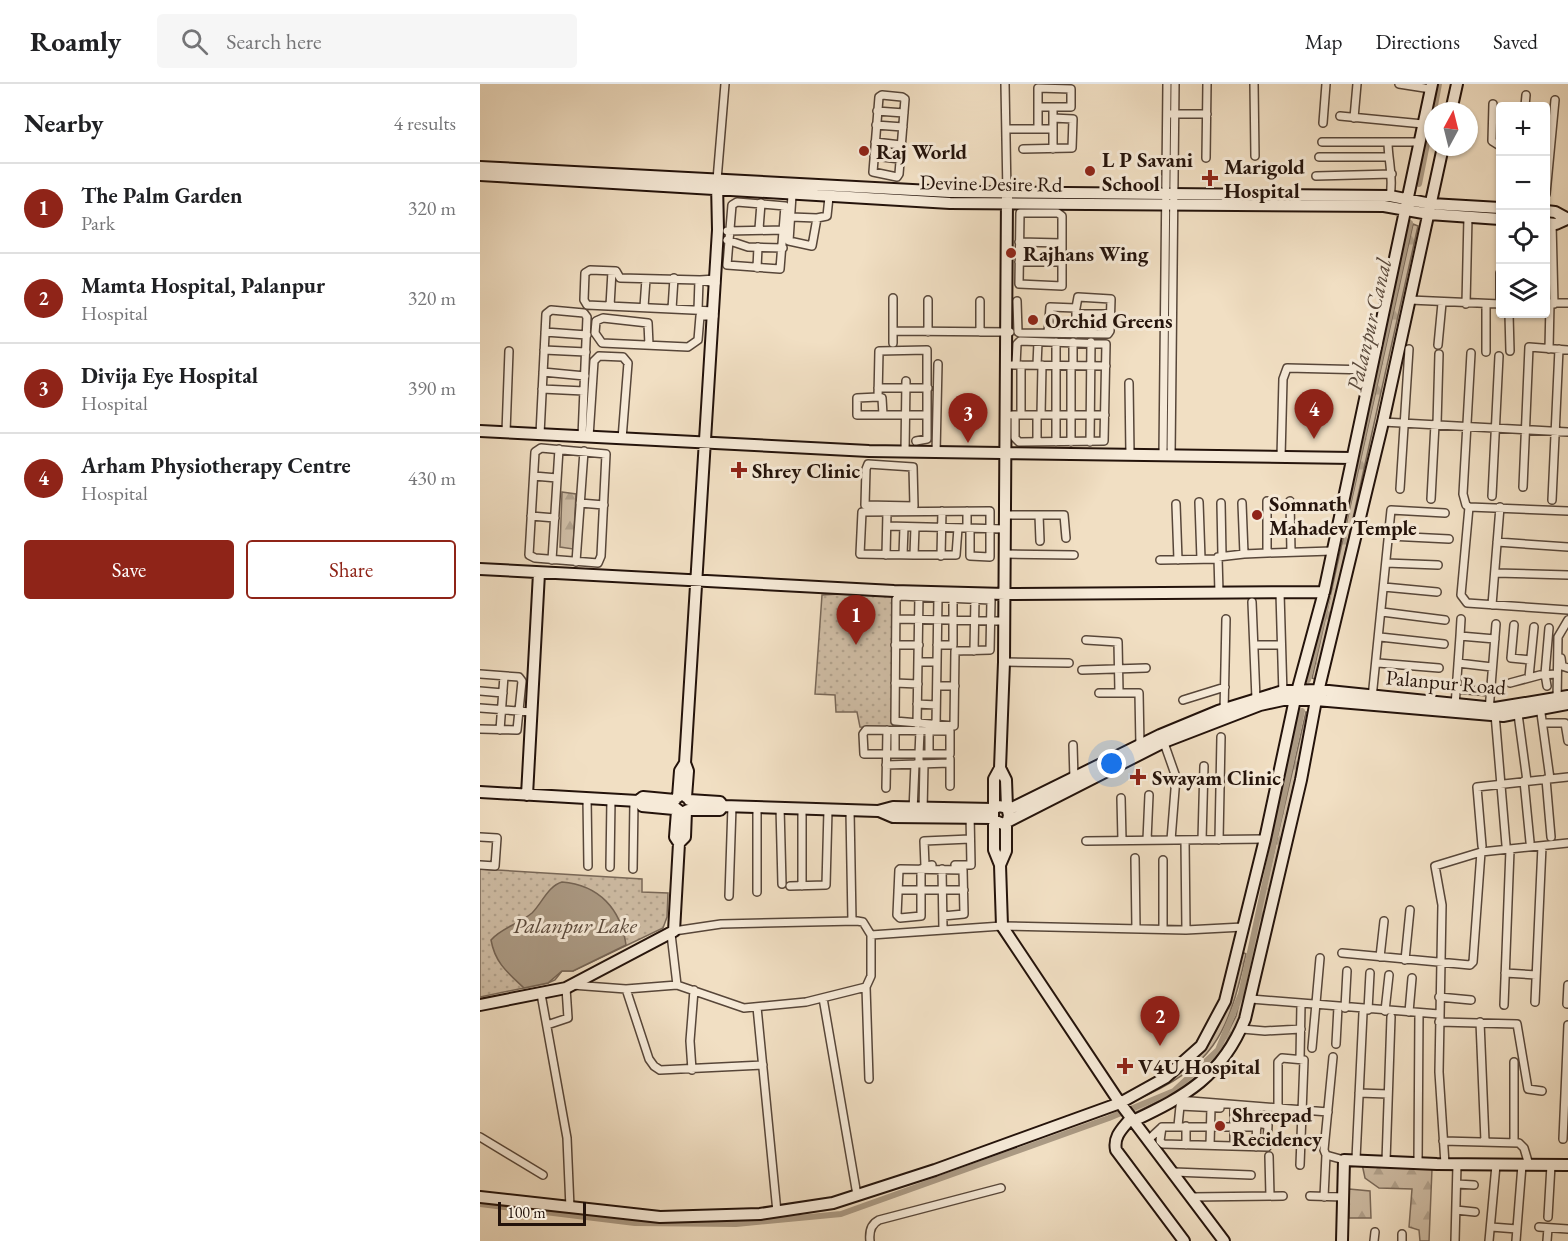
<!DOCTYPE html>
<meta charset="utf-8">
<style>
:root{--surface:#fff;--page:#f6f6f6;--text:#202124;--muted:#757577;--line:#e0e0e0;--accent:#8f2418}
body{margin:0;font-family:"EB Garamond",serif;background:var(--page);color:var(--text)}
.controls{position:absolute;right:18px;top:18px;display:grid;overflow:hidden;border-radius:6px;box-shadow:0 2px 4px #0004}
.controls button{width:54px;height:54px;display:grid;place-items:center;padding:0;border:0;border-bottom:2px solid var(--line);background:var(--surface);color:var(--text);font:30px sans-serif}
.compass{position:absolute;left:944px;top:18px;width:54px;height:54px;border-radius:50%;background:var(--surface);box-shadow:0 2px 4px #0004;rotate:7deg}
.scale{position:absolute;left:18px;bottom:15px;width:88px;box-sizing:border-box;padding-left:6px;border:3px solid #24130b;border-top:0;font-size:16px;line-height:21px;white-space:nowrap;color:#24130b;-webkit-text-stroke:4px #f6ead8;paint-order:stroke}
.you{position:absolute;left:632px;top:680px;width:21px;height:21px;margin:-15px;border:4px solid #fff;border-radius:50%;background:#1a73e8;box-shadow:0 0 0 9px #1a73e833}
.badge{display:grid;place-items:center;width:39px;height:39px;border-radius:50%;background:var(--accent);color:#fff;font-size:20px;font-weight:700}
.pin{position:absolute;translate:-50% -50px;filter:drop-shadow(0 2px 3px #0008)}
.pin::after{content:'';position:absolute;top:32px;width:21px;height:18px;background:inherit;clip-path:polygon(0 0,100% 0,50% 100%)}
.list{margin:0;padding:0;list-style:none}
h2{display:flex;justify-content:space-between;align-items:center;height:78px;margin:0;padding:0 24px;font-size:26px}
h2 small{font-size:20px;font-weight:400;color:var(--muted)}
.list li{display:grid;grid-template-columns:39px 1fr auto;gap:18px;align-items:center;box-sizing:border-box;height:90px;padding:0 24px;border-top:2px solid var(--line)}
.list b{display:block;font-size:22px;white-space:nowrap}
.list p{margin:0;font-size:20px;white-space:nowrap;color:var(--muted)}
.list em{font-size:20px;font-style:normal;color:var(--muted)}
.actions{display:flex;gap:12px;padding:18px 24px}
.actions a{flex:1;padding:14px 0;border:2px solid var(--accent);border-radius:6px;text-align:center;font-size:21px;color:var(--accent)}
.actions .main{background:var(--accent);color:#fff}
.icon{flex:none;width:33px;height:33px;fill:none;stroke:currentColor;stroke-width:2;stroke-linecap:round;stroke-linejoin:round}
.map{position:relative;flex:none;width:1088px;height:1157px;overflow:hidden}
header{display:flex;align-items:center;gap:36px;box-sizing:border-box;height:84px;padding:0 30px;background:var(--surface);border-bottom:2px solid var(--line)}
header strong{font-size:28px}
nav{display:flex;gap:33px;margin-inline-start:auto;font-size:21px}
.search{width:420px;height:54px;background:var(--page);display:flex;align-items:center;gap:15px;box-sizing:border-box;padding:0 21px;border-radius:6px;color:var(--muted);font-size:22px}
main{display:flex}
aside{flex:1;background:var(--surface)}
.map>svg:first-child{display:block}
</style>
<header>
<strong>Roamly</strong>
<div class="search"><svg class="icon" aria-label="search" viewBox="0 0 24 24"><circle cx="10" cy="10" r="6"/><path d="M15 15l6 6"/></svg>Search here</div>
<nav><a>Map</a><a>Directions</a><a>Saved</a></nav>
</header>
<main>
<aside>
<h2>Nearby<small>4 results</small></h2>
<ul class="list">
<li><span class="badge">1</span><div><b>The Palm Garden</b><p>Park</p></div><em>320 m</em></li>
<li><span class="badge">2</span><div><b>Mamta Hospital, Palanpur</b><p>Hospital</p></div><em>320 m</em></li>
<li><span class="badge">3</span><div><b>Divija Eye Hospital</b><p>Hospital</p></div><em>390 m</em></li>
<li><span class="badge">4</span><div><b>Arham Physiotherapy Centre</b><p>Hospital</p></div><em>430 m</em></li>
</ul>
<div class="actions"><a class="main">Save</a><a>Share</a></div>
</aside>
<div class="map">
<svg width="1088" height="1157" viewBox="0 0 1088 1157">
<defs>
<pattern id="forest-firs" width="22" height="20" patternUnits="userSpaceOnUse" patternTransform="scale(1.5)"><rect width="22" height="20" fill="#cebca4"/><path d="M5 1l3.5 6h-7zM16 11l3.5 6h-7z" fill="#b1a18c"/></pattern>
<pattern id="park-dots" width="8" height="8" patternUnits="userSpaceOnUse" patternTransform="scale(1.5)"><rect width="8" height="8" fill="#cebca4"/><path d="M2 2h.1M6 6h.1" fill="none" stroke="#b1a18c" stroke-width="1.8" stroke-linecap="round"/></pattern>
</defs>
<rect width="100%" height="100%" fill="#f1dfc3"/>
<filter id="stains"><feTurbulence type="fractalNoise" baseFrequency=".00333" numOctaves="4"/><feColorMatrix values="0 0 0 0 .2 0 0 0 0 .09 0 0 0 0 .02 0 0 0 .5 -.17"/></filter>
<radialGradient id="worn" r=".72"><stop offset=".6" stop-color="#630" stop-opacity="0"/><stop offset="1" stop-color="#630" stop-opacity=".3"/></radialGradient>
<!-- forest -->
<path fill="url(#forest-firs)" stroke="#796858" stroke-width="1.5" d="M933 140 938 142 837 596 832 594Z
M82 408 96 410 93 465 80 463Z
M826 628 830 629 762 930C735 987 708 1003 653 1030L651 1027 696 1007 737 969 756 932Z
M762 868 766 870C748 952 733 983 654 1017 731 973 741 953 762 868Z
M882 1080 952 1085 949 1157H940L939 1146 929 1143 932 1105 899 1104 885 1094Z
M869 1105 890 1107 891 1134H869Z"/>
<!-- park -->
<path fill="url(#park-dots)" stroke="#796858" stroke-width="1.5" d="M414 507 413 644 380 643 377 628H356L355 611 335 610 342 511Z
M0 785 162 795V808L188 809 187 833 183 844 93 887H82L75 896 68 899 0 913Z"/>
<!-- water -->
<path fill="#ab9a84" stroke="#756454" stroke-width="1.5" d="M82 798C119 801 141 825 146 861L93 887H82L68 899 44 904C28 889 15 879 11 856 21 844 39 840 52 829 62 819 68 802 82 798Z"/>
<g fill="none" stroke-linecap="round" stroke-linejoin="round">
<!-- canal -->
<path stroke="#ab9a84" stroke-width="6" d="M954 27 959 0
M939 100 953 30
M860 455 930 139
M828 596 848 512
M0 1120 155 1139 256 1140 361 1130 629 1034 694 1007 738 966 761 910 822 627"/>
<defs>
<path id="street" d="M525 0 527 110
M774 0 775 72
M919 0 951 5
M402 11 422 13 425 15 419 90 417 93 393 88 399 13Z
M1013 20 1012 57 1020 62
M1045 22 1046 11
M573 23V65
M397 27 424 29
M690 30H727
M860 32 943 40
M874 34 877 0
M843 39 846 0
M396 41 423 43
M526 45H573
M558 45V4L591 5V23H558
M395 58 421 61
M842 58H940
M908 58C908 77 914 93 910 112
M543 65 592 64 593 35 573 34
M394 72 420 75
M839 73H908
M726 74 727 0
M836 92 912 90
M237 96 245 0
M1066 110 1075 16
M312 111 309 157 332 162 337 134 347 132 349 113
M257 118 305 122 300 185 247 181 252 121Z
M540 129H578L582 132V202L539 200Z
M311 133 337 134
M1072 139 1074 220
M279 145 281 119
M247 147 304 146
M247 156 268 163 303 164
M539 158 582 159
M539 178H582
M277 184 278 163
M220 196 140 194 136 187 110 186 105 189 104 216 107 221 234 227
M236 199 220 196 236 195
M413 214V247L530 248
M448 216V248
M930 216 1020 220
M537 217 538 248 540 249 628 250 630 247 631 215 598 213 596 224 570 223 568 249
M1070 219H1088
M986 220 988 133
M1006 220V268
M1020 220V189
M130 222 132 187
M164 223 166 195
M192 225 194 194
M218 226 219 196
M596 226V250
M596 230H630
M1029 230 1030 267
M413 247V259
M65 248 107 251
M500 248V217
M576 258V358
M169 261 168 239 123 234 116 237 115 249 122 259 208 263 218 256 220 232H234
M958 261 962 219
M1069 265 1070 219
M64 266 106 268
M532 281 626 282
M557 281 558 258
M591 281V358
M593 281V258
M63 288 105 292
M649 299 650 370
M398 304H448
M62 305 104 307
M398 313 402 314 403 331H447
M403 331H377V314L398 313 399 267 447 266V355L436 357
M532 331H625
M535 331V354L539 358 624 357 626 260 540 257 537 260 536 281
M541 331V281
M561 331 562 281
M903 338 1088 348
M957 340 959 270
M26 348 29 267
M60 350 66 230 71 226 104 229 107 233 102 353
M109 353 114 277 119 272 143 273 148 279 142 355
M557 358V331
M610 358 611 258
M61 364 126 370 121 472 118 479 55 474 49 471 55 368Z
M425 368 426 297
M456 369 458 280
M683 371 687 0
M691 371 695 0
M801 373 803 295 807 284 891 286
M388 380 433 383 434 422 385 421 386 385Z
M54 392 77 394
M1043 403 1049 263 1088 266
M920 405 929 265
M1012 412 1019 272
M951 415 955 340
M1072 416 1079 265
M787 417V469L852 467
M810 417 811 468
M719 418 721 475
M100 419 124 421
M741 419 742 471
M696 420 698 476
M989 423 986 421 983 410 991 269
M1088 427 989 423 981 511 987 519 1088 526
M525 431H584L586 454
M559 431 560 457
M51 432 75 434
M407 442 525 445
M435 443 434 471H476L478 444
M487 444V427
M909 452 969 455
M1017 458 1088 463
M525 470 594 471
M764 470 787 469
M406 471 407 428
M423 471 424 443
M434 471 380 470 382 428 510 427V473L490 472V444
M461 472 462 427
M72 476 79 365
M680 476 738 475
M96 478 104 367
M906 479 958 481
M1015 489 1088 491
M904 503 957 508
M739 509 738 473 764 470 762 419
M800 509 803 611
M420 512 511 516 510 566 475 567 474 642 415 637 416 515Z
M772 518 776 615
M1012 521 1020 423
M902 528 965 536
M416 535 525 537
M1034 541 1031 574 1050 576
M980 552 981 535
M900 553 964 560
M606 556 638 558 639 608
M415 561H439
M457 561H473V514
M774 561H801
M494 567 495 514
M1081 574 1082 582 1088 584
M438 578H457L458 513
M524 578 589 579
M898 579 959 584
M978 579 1012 583
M602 586 666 584
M0 590 39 593 42 597 37 646 0 645
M1049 593 1054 543
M415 599 438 600
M1030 599 1060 591 1077 590
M457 602H475
M1067 602 1065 590 1069 544
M976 605 1011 608
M0 607 23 609
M619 609H659L660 662
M892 614 911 426 965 429
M703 616 745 603
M1077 618 1078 553 1088 536
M437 620 456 621
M975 622 980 552 1015 555
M1060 622 1070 695
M0 624 51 628
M1009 627 1016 540
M744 628 746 535
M1015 630 1026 761
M1038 630 1047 697
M1063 639H1085L1088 657
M437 640 439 510
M456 641 457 578
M20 646 24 592
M683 656 696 693 691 756
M593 661 594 695
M415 670V647
M449 670V647
M439 680V670H384L383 650 386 646 470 647V670H439L440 647
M406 681 470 679
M1066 695 1071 753
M1044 697 1050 758
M470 702V675
M406 704 407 646
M107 714 108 782
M641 714 642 756
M300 723 302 800
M322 725V802
M370 727 372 837
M433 727 435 680
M443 727 444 680
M0 753 17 754 15 782 0 781
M667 756 669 711
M705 756 706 846
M722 756 724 682
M739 756 741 653
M606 757 785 755
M1002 762 997 703 1088 693
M655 774 656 845
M452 781 445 782 444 757 490 755
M475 781H491L490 730
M130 783 131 715
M153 785 154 717
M441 785V832L420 834 417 831 419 786 420 785 483 786 484 830 463 832
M462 785 463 845
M310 802 346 801 348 726
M418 806H484
M277 808V722
M249 812 252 722
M683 845V776
M194 847 241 840 377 837 383 838 391 851
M191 850 197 901
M862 869 990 881 993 878 1001 768
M900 873 904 837
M925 876 930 826
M1025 889 1056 891
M92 901 146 905 197 901 264 924 326 918 386 903 391 892V851L522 842 706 846 763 843
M386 903 389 995
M146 905 169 975 174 982 180 986 283 981
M61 910 87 1054 90 1124
M959 913 991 916
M343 914 377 1111
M771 915 959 930
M1055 918 1062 762
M1087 920 1088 901
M1024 921 1030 766
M277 923 297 1128
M865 924 867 887
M888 926 890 889
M905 927 909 891
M929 928 932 894
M959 938 1037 940 1048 1005 1062 1007
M1000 938 1005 1057
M67 941 88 934 86 904
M762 945 785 947 821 945
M856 960 858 923
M832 964 840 874
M853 973 844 1066 846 1071 864 1076
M820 975 821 920
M1034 978V1059
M212 986 210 957 214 906
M879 1009 908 1010
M698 1016 848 1028
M798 1024V978L802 974 824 976 820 1081
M769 1026 777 1029 776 1063
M698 1042 700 1022 740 1024
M682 1043 680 1057 683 1060 787 1063 788 1041 777 1039
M0 1053 63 1091
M1083 1055 1088 941
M668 1056 682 1043H777
M963 1057 1039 1059 1044 1064 1049 1081
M706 1061V1042
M730 1061 731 1023
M754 1062V1025
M789 1072 790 1112
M876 1075 883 929
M906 1077 911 933
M938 1079 939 929
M965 1080 959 988 962 821 955 782 1001 768 1088 759
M694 1088 771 1091
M977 1100 994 1101
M830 1112 864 1113
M713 1113 803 1112
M844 1113 846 1071
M976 1126 995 1128
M1068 1133 1071 1081
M1011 1143 1037 1145
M1059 1143 1088 1145
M390 1157C389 1148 391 1140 399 1136L521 1104
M894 1157 895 1148
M922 1157V1150
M975 1157 977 1081
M1009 1157 1016 1081
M1036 1157 1042 1081
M1067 1157 1068 1144"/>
<path id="secondary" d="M971 27 977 0
M0 83 470 108 910 112 951 120 1020 124
M0 91 470 119 904 122 949 130 1020 135
M1066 127 1075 128 1088 135
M1066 139 1076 140 1087 135
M0 347 389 367 872 374
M0 485 414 507 525 510 844 508
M520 684 526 696 527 724
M0 708 158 717 163 713 195 716
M47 711 59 489
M198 713 200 687 205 679
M206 713 208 687 205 679 238 146 237 99
M209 716 240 718 243 722 398 727 413 723 513 725
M158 717 162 722 194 725
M193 722 202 729 208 726H240L243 722
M514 724V695L520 684 524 578 527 113
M528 726 680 651 738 627 803 607 839 606 1015 624 1088 612
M399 727 413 733 512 734
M528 736 529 731 527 724 519 722 513 725V736L523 740 684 658 780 621 803 616H836L1023 632 1088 620
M514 738V766L520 781 522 842 640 1019 744 1157
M199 759 205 753 206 727
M520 781 526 767V738
M0 921 86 904 194 847 199 759 195 753 197 727
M651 1034C643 1044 633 1052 636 1066L704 1157
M653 1037C706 1012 742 992 765 935L821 696 836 616 903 338 963 63
M0 1113 180 1133 280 1130 353 1119 455 1086 640 1019 685 994 721 962 745 917 785 755 815 615 844 508 952 0
M862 1157 864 1076 957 1080 1088 1081"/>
</defs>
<!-- street casing -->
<use href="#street" stroke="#574639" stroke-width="10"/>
<!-- secondary casing -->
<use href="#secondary" stroke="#24130b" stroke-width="14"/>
<!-- street -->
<use href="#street" stroke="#f6ead8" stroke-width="7"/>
<!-- secondary -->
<use href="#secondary" stroke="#f6ead8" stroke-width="10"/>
</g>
<!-- markers -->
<g fill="#8f2418" stroke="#f6ead8" stroke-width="2">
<circle cx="384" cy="67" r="6"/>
<circle cx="610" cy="87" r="6"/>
<path d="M727 85h6v6h6v6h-6v6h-6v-6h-6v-6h6z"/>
<circle cx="531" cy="169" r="6"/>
<circle cx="553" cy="236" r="6"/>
<path d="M256 377h6v6h6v6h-6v6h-6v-6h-6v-6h6z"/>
<circle cx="777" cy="431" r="6"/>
<path d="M655 684h6v6h6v6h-6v6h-6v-6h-6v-6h6z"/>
<path d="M642 973h6v6h6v6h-6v6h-6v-6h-6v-6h6z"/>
<circle cx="740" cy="1042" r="6"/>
</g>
<g text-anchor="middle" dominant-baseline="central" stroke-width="6" stroke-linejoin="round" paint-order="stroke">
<!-- poi labels -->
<g font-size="21" font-weight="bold" fill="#24130b" stroke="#f6ead8" text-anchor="start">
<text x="396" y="67">Raj World</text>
<text x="622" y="75">L P Savani<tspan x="622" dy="24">School</tspan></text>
<text x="744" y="82">Marigold<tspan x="744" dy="24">Hospital</tspan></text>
<text x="543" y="169">Rajhans Wing</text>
<text x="565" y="236">Orchid Greens</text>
<text x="272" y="386">Shrey Clinic</text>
<text x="789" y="419">Somnath<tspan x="789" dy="24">Mahadev Temple</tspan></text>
<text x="672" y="693">Swayam Clinic</text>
<text x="658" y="982">V4U Hospital</text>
<text x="752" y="1030">Shreepad<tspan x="752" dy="24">Recidency</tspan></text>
</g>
<!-- street labels -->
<g font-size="21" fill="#24130b" stroke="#f6ead8">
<text transform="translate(511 99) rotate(1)">Devine Desire Rd</text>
<text transform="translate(966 598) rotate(5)">Palanpur Road</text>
</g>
<!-- water labels -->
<g font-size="22" font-style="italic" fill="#5a493b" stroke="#f6ead8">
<text transform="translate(889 241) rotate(-77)">Palanpur Canal</text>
<text x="95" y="841">Palanpur Lake</text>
</g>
</g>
<rect width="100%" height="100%" filter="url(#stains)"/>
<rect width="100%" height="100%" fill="url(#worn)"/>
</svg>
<div class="controls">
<button>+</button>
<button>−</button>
<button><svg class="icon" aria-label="locate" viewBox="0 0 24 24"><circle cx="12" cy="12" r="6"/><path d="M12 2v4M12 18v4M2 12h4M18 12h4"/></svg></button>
<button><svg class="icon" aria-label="layers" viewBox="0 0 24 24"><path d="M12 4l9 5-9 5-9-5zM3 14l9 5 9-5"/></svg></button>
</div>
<svg class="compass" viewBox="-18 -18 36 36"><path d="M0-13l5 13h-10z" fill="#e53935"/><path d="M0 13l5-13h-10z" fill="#757577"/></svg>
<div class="scale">100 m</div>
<div class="you"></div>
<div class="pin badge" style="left:376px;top:561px">1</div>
<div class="pin badge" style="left:680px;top:962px">2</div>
<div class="pin badge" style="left:488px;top:359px">3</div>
<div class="pin badge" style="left:834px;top:355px">4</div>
</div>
</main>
